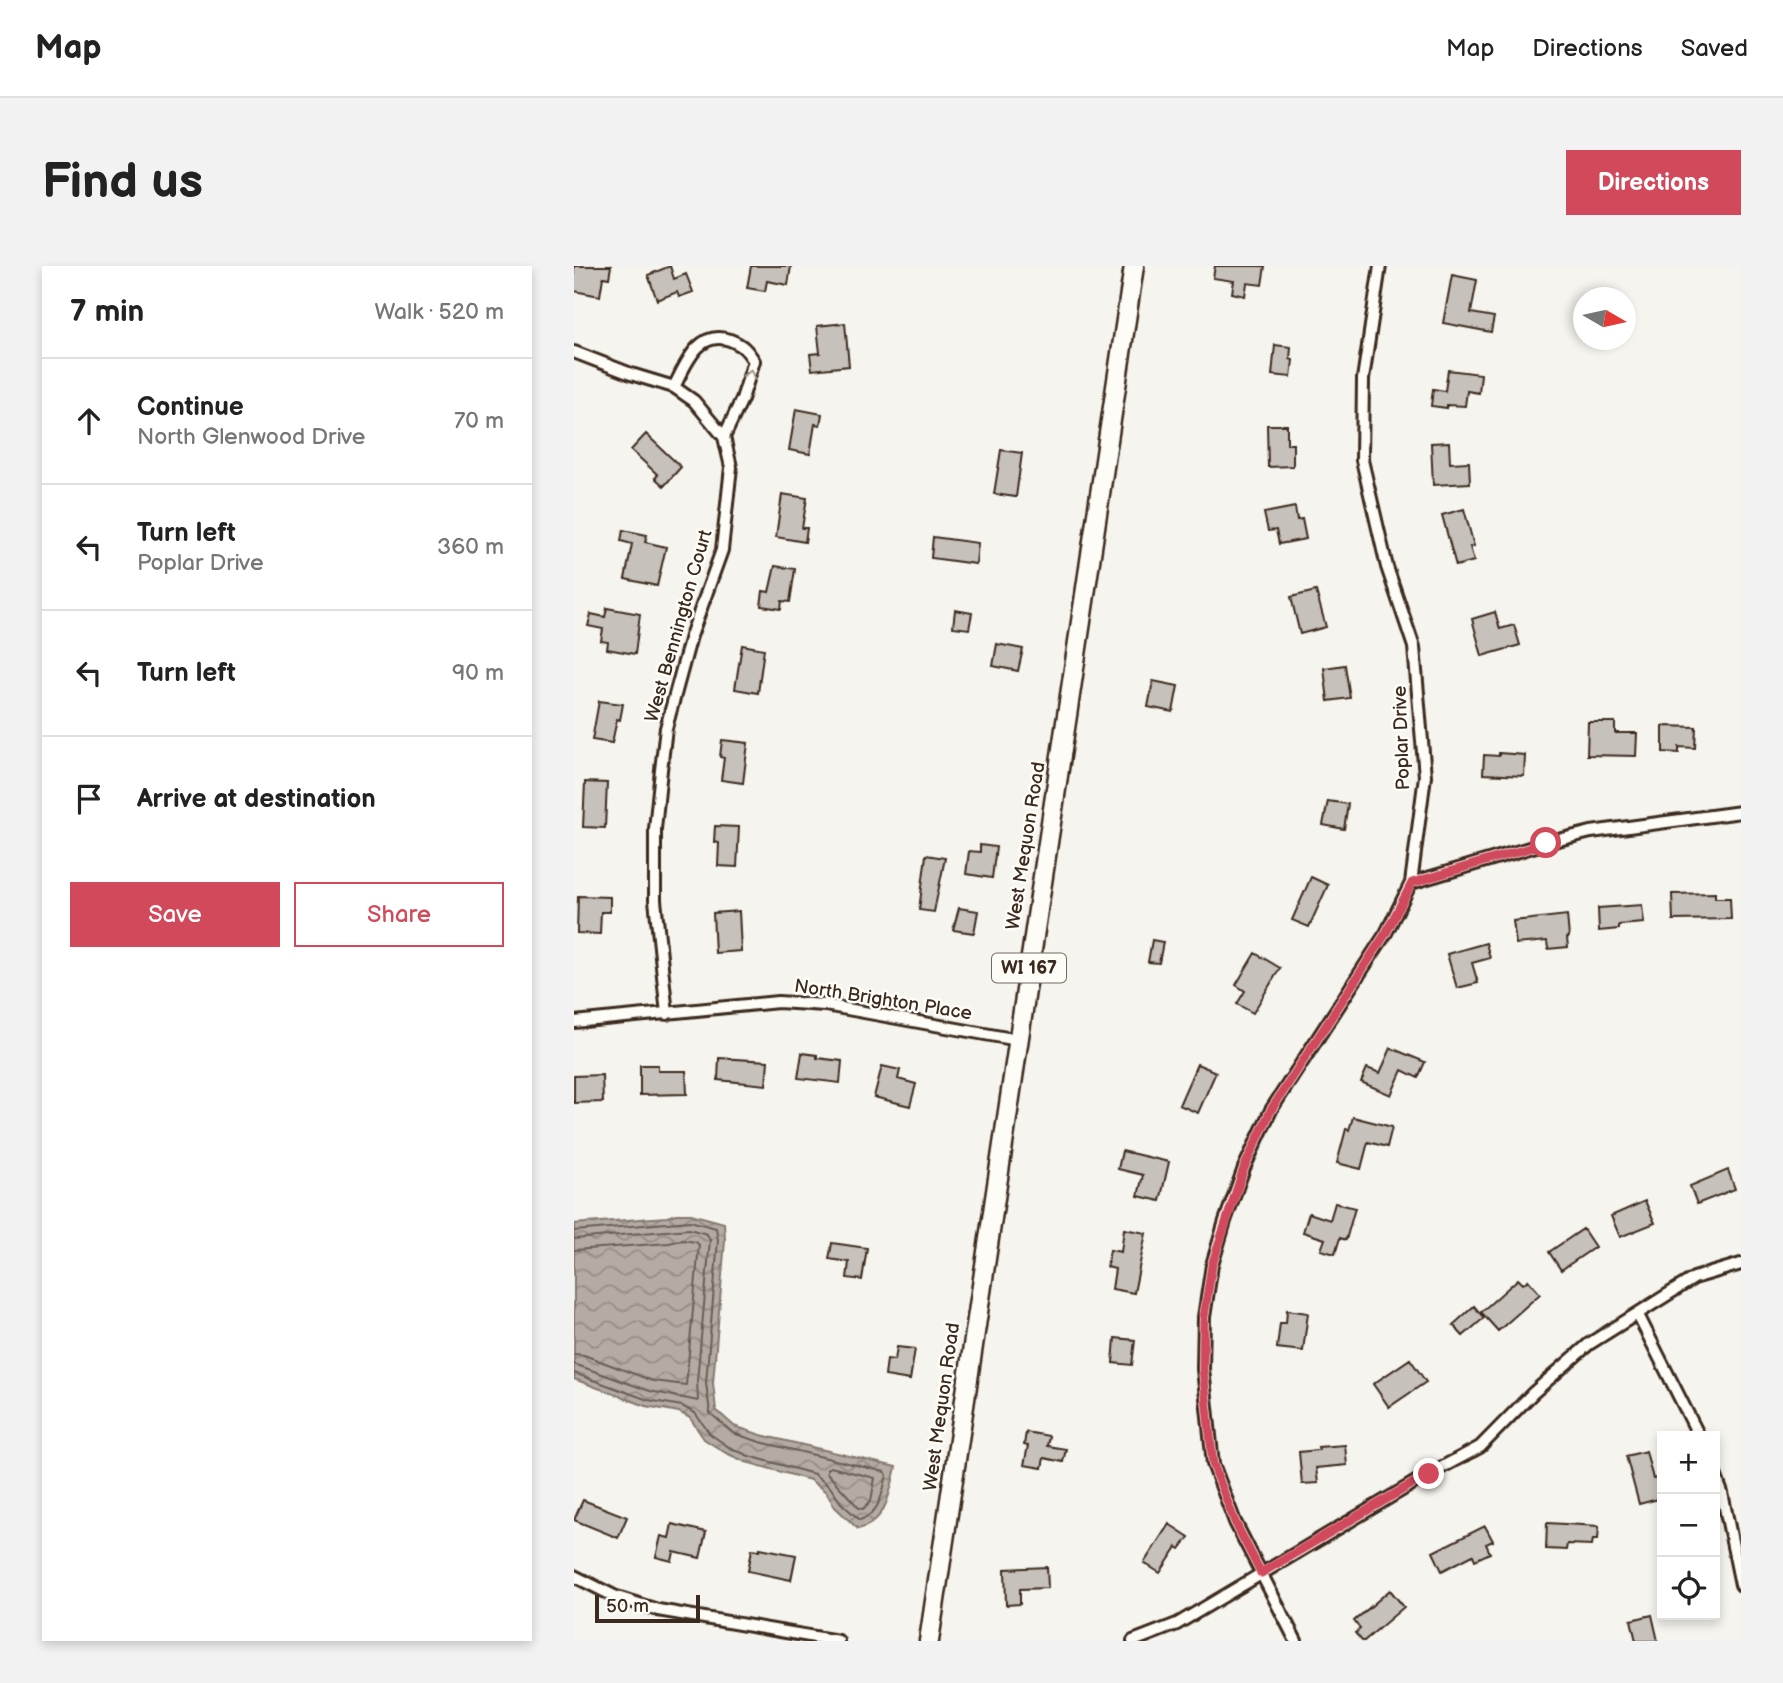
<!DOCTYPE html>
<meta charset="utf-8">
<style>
:root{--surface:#fff;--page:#f2f2f2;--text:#222;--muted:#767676;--line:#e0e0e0;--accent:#d1495b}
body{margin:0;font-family:"Balsamiq Sans",sans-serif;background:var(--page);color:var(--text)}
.controls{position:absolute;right:21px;bottom:21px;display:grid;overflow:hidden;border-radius:0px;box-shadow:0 4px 10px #0003}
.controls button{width:63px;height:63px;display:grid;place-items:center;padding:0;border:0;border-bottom:2px solid var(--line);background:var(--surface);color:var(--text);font:35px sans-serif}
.compass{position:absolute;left:999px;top:21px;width:63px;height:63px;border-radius:50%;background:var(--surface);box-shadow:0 4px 10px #0003;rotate:99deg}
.scale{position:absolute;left:21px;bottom:18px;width:105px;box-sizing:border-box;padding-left:7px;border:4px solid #3b2a1e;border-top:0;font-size:19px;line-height:24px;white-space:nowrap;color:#3b2a1e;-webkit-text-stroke:5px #fdfcf7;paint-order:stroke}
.stop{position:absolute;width:21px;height:21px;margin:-16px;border:5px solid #d1495b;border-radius:50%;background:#fff}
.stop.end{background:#d1495b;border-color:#fff;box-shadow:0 2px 7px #0008}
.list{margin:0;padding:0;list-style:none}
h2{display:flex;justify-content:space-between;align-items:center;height:91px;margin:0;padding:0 28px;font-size:30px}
h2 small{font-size:23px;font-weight:400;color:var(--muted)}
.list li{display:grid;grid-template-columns:46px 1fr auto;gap:21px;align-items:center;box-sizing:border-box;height:126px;padding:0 28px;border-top:2px solid var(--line)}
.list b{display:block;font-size:26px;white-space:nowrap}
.list p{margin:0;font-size:23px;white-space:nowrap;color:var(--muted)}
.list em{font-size:23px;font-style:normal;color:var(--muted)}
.actions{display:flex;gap:14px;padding:21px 28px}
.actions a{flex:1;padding:16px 0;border:2px solid var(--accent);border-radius:0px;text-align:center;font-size:24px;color:var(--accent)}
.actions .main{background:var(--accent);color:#fff}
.icon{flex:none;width:38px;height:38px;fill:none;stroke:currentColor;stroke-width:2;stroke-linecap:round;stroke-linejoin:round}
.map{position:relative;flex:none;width:1167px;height:1375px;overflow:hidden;border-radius:0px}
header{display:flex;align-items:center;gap:42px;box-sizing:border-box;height:98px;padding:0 35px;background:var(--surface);border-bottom:2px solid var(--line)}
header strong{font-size:33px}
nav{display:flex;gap:38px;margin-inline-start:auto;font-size:24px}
.intro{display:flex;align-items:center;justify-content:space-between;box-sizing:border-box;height:168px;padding:0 42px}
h1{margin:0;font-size:49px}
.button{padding:18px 32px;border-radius:0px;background:var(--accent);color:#fff;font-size:24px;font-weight:700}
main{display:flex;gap:42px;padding:0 42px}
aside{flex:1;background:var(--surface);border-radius:0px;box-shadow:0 4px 10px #0003}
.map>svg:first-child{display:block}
</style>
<header>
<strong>Map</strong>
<nav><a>Map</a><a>Directions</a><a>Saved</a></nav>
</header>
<div class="intro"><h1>Find us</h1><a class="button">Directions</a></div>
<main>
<aside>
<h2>7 min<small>Walk · 520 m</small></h2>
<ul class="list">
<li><svg class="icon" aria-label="ahead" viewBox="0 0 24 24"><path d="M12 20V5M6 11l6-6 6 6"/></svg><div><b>Continue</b><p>North Glenwood Drive</p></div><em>70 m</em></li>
<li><svg class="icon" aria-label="left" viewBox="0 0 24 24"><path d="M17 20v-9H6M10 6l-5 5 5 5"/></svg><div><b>Turn left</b><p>Poplar Drive</p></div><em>360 m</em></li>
<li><svg class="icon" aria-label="left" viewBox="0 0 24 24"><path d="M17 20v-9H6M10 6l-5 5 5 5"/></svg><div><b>Turn left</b></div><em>90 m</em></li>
<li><svg class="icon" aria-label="arrive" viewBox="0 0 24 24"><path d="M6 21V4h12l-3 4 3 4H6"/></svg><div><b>Arrive at destination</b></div></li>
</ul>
<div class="actions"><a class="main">Save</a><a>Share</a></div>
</aside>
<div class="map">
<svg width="1167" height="1375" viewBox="0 0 1167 1375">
<defs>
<pattern id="water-waves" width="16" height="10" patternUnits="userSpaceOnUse" patternTransform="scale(1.75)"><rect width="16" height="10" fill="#b4aca4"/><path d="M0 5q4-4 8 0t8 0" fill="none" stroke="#948c85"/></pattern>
</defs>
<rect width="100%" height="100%" fill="#f5f4ee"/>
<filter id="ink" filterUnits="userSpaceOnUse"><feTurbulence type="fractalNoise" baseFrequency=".0143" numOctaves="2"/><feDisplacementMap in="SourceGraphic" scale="14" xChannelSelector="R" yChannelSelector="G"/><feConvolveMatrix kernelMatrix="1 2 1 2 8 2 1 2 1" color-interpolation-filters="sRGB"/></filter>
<g filter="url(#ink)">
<!-- water -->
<path fill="url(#water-waves)" stroke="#84786e" stroke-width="2" d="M102 948H117L150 957 151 974 139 1117 142 1144 160 1160 187 1169 322 1201C316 1225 313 1256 284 1263L261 1241 252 1226 236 1214 172 1196 152 1187 130 1173 116 1152 105 1146 72 1140 0 1113V958L93 951Z"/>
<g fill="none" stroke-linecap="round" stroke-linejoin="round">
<!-- shore -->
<path stroke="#6b5e54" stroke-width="2" d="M0 965 116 955 142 962 144 974 132 1117 136 1147 159 1167 186 1176 311 1206 313 1209C308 1228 306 1247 286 1254L267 1237 256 1221 240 1208 175 1190 155 1181 136 1168 121 1147 108 1140 74 1134 0 1107
M0 973 115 963 133 968 136 974 123 1115 124 1135 76 1125 0 1098
M0 984 95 977 108 974 122 976 125 979 112 1119 79 1115 10 1089 0 1088
M256 1201 301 1212 297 1235 289 1243 285 1242 253 1207V1203Z"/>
</g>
<!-- building -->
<path fill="#c7c1bb" stroke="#3b2a1e" stroke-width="2" d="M0 0H37L35 12 29 11 26 30 0 25Z
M96 0 100 13 112 8 119 26 105 31 103 26 83 34 74 9Z
M177 0H217L214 19 193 15 191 25 173 22Z
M641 0H691L688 19 673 17 671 30 658 27 660 15 639 12Z
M878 9 903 14 897 47 920 51 917 66 869 57Z
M271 57 275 100 238 104 236 88 246 87 243 60Z
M701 79 717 81 716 93 719 94 717 111 698 109Z
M874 104 907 108 905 127 893 125 891 140 873 139V142L857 140 859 123 871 125Z
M222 143 248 148 246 159 241 158 236 188 215 184Z
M693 159H713V178H719V200L694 201Z
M72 168 107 201 90 220 81 212 84 209 57 184Z
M875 176 876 197 895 196 896 217 859 219 857 177Z
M427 184 448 187 442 231 420 228Z
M208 228 233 232 228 262H233L231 276 202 271Z
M721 241 723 254 728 253 732 273 705 278 702 264 694 265 690 247Z
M890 243 900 280 896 281 900 295 882 300 868 249Z
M49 264 73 269 71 276 92 281 83 320 51 313 58 278 47 275Z
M359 271 404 277 402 298 357 292Z
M201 300 221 303 216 336 208 335 207 343 187 340 189 325 195 326Z
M742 325 752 361 726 368 717 331Z
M33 342 66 348 61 388 33 383 34 376 27 375 29 363 14 360 17 348 31 351Z
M381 344 398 347 395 363 379 361Z
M921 346 926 363 940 359 946 379 908 390 898 353Z
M423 378 449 383 444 405 419 400Z
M168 379 190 383 184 427 161 423Z
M771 399 776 432 754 435 750 402Z
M579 415 604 420 599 446 574 441Z
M25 435 49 438 46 454 43 453 38 477 18 474Z
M1014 456H1041V467H1063L1062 490 1013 489Z
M1089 460 1122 461 1121 482 1105 481V487L1089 486Z
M148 474 174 477 169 517 147 514 150 492 146 491Z
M925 487 951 489 950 510 909 508 910 489 925 490Z
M11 516 33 517 31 562 9 561Z
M754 535 774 538 770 563 749 559Z
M141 560 165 561 163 601 144 600 145 577 140 576Z
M406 579 422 581 418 612 392 608 395 585 406 586Z
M352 589 371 592 360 646 345 644Z
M737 611 754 619 735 661 718 654Z
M1141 627V632H1156L1157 653 1099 654 1098 628Z
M4 630 36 631V646H27L26 668 3 667Z
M1068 639 1070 657 1045 659V663L1025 665 1024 642Z
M385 642 404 645 400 667 379 664Z
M165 645 167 685 141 687 139 647Z
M993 649 995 671 993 672 994 681 974 683 973 675 942 678 939 655Z
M578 674 589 676 585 697 574 696Z
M912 677 916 692 898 697 904 717 883 722 873 688Z
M681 687 706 702 679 747 663 738 671 725 662 719Z
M817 782 851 796 844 812 828 804 817 829 787 816 793 802 806 807Z
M228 787 243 789V792L268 795 266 817 224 812Z
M145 792 194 795 192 819 144 814Z
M623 798 642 806 624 847 605 839Z
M66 799H84V805H112L113 828 66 829Z
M308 800 326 804 324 813 342 818 336 840 300 831Z
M28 809 29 836 0 837V810Z
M779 851 818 861 813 881 794 876 787 903 763 897 772 863 775 864Z
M548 885 595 896 586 935 564 930 569 909 544 903Z
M1154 904 1161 923 1123 938 1116 920Z
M1071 935 1081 957 1046 971 1037 950Z
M761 937 781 942 772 974 766 972 761 988 747 984 751 973 729 966 735 947 756 954Z
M550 963 572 967 560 1027 538 1023 541 1003 533 1001 536 984 547 986Z
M1009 963 1021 981 987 1004 975 986Z
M258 977 293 982 288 1014 273 1012 275 996 255 993Z
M944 1013 949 1018 954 1014 966 1028 924 1065 907 1046Z
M900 1040 910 1052 889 1070 879 1059Z
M713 1044 734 1047 729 1085 703 1082 706 1057H712Z
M541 1072 561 1074 558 1099 539 1097Z
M323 1081 341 1083 336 1114 311 1110 313 1093 321 1094Z
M836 1093 852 1116 815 1141 799 1118Z
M452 1166 475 1170 473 1180 492 1183 489 1196 470 1192 468 1202 450 1199 454 1180 450 1179Z
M771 1179 773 1199 742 1202 744 1217 728 1218 725 1186 745 1184 744 1181Z
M1072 1185 1079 1213 1086 1211 1088 1232 1065 1238 1052 1190Z
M9 1234 53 1251 44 1272 0 1254Z
M973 1257 1025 1260 1024 1273H1019L1018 1279 993 1278 992 1284 972 1283Z
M98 1258 132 1266 126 1292 100 1286 98 1295 82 1291 87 1270 95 1272Z
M595 1258 615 1271 606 1283 603 1281 586 1307 570 1297Z
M911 1260 919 1275 912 1278 916 1287 901 1294 899 1289 868 1305 859 1286Z
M186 1282 222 1289 217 1314 174 1305 178 1283 186 1284Z
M473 1301 474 1322 446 1323V1338L432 1339 431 1303Z
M816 1324 830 1341 790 1375H788L781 1367 786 1363 780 1355Z
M1078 1349 1084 1375H1062L1057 1354Z"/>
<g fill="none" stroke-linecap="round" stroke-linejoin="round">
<defs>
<path id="minor" d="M0 86 57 108 100 121 120 135 150 171 157 201 148 284 117 370 92 462 87 504 81 563V634L93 748
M100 121C112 98 124 63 156 74 169 79 173 84 180 95L168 133 150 171
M837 617 972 577 1017 566 1167 546
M0 756 204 736 251 739 444 774
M1064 1049 1125 1170
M1141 1208 1148 1227 1167 1319
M0 1310 40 1330 84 1344 264 1375
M559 1375 603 1358 855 1208 906 1181 959 1127 1015 1078 1120 1012 1167 998
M722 1375 661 1256 639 1198 629 1103 630 1051 638 999 651 955 670 902 697 844 812 667 837 617 851 510 840 381 813 301 788 194 789 113 806 0"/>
<path id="primary" d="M355 1375 560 0"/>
</defs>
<!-- minor casing -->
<use href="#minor" stroke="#3b2a1e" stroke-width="16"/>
<!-- primary casing -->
<use href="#primary" stroke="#3b2a1e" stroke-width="23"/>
<!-- minor -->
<use href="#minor" stroke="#fdfcf7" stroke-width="10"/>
<!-- primary -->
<use href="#primary" stroke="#fdfcf7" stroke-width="18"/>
</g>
<!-- one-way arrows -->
<defs><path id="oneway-chevron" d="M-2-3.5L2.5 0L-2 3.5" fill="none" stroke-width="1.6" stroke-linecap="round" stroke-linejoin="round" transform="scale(1.75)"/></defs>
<use stroke="#9c938a" href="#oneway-chevron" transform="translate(176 108) rotate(-75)"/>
</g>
<g fill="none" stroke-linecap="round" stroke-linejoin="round" filter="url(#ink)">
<!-- route -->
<path stroke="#d1495b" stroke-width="9" d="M855 1208 687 1307 661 1256 639 1198 629 1103 630 1051 638 999 670 902 697 844 812 667 838 617 972 577"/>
</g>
<g text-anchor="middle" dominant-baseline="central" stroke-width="5" stroke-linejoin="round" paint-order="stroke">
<!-- shield labels -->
<rect fill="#fdfcf7" stroke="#75695f" stroke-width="2" x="418" y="687.5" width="74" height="29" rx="5"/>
<g font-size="18" font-weight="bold" fill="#3b2a1e">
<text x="455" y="702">WI 167</text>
</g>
<!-- street labels -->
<g font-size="19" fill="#3b2a1e" stroke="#fdfcf7">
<text transform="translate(105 360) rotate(-74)">West Bennington Court</text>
<text transform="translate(828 472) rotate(-92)">Poplar Drive</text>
<text transform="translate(452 580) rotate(-81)">West Mequon Road</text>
<text transform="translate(309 734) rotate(9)">North Brighton Place</text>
<text transform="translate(368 1141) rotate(-82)">West Mequon Road</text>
</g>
</g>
</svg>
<div class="controls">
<button>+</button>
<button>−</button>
<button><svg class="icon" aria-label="locate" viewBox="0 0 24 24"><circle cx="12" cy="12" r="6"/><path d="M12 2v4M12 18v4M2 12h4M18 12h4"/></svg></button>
</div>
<svg class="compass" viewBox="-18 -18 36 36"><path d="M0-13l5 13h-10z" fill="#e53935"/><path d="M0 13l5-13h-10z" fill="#767676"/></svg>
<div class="scale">50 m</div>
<div class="stop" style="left:972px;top:577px"></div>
<div class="stop end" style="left:855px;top:1208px"></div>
</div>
</main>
